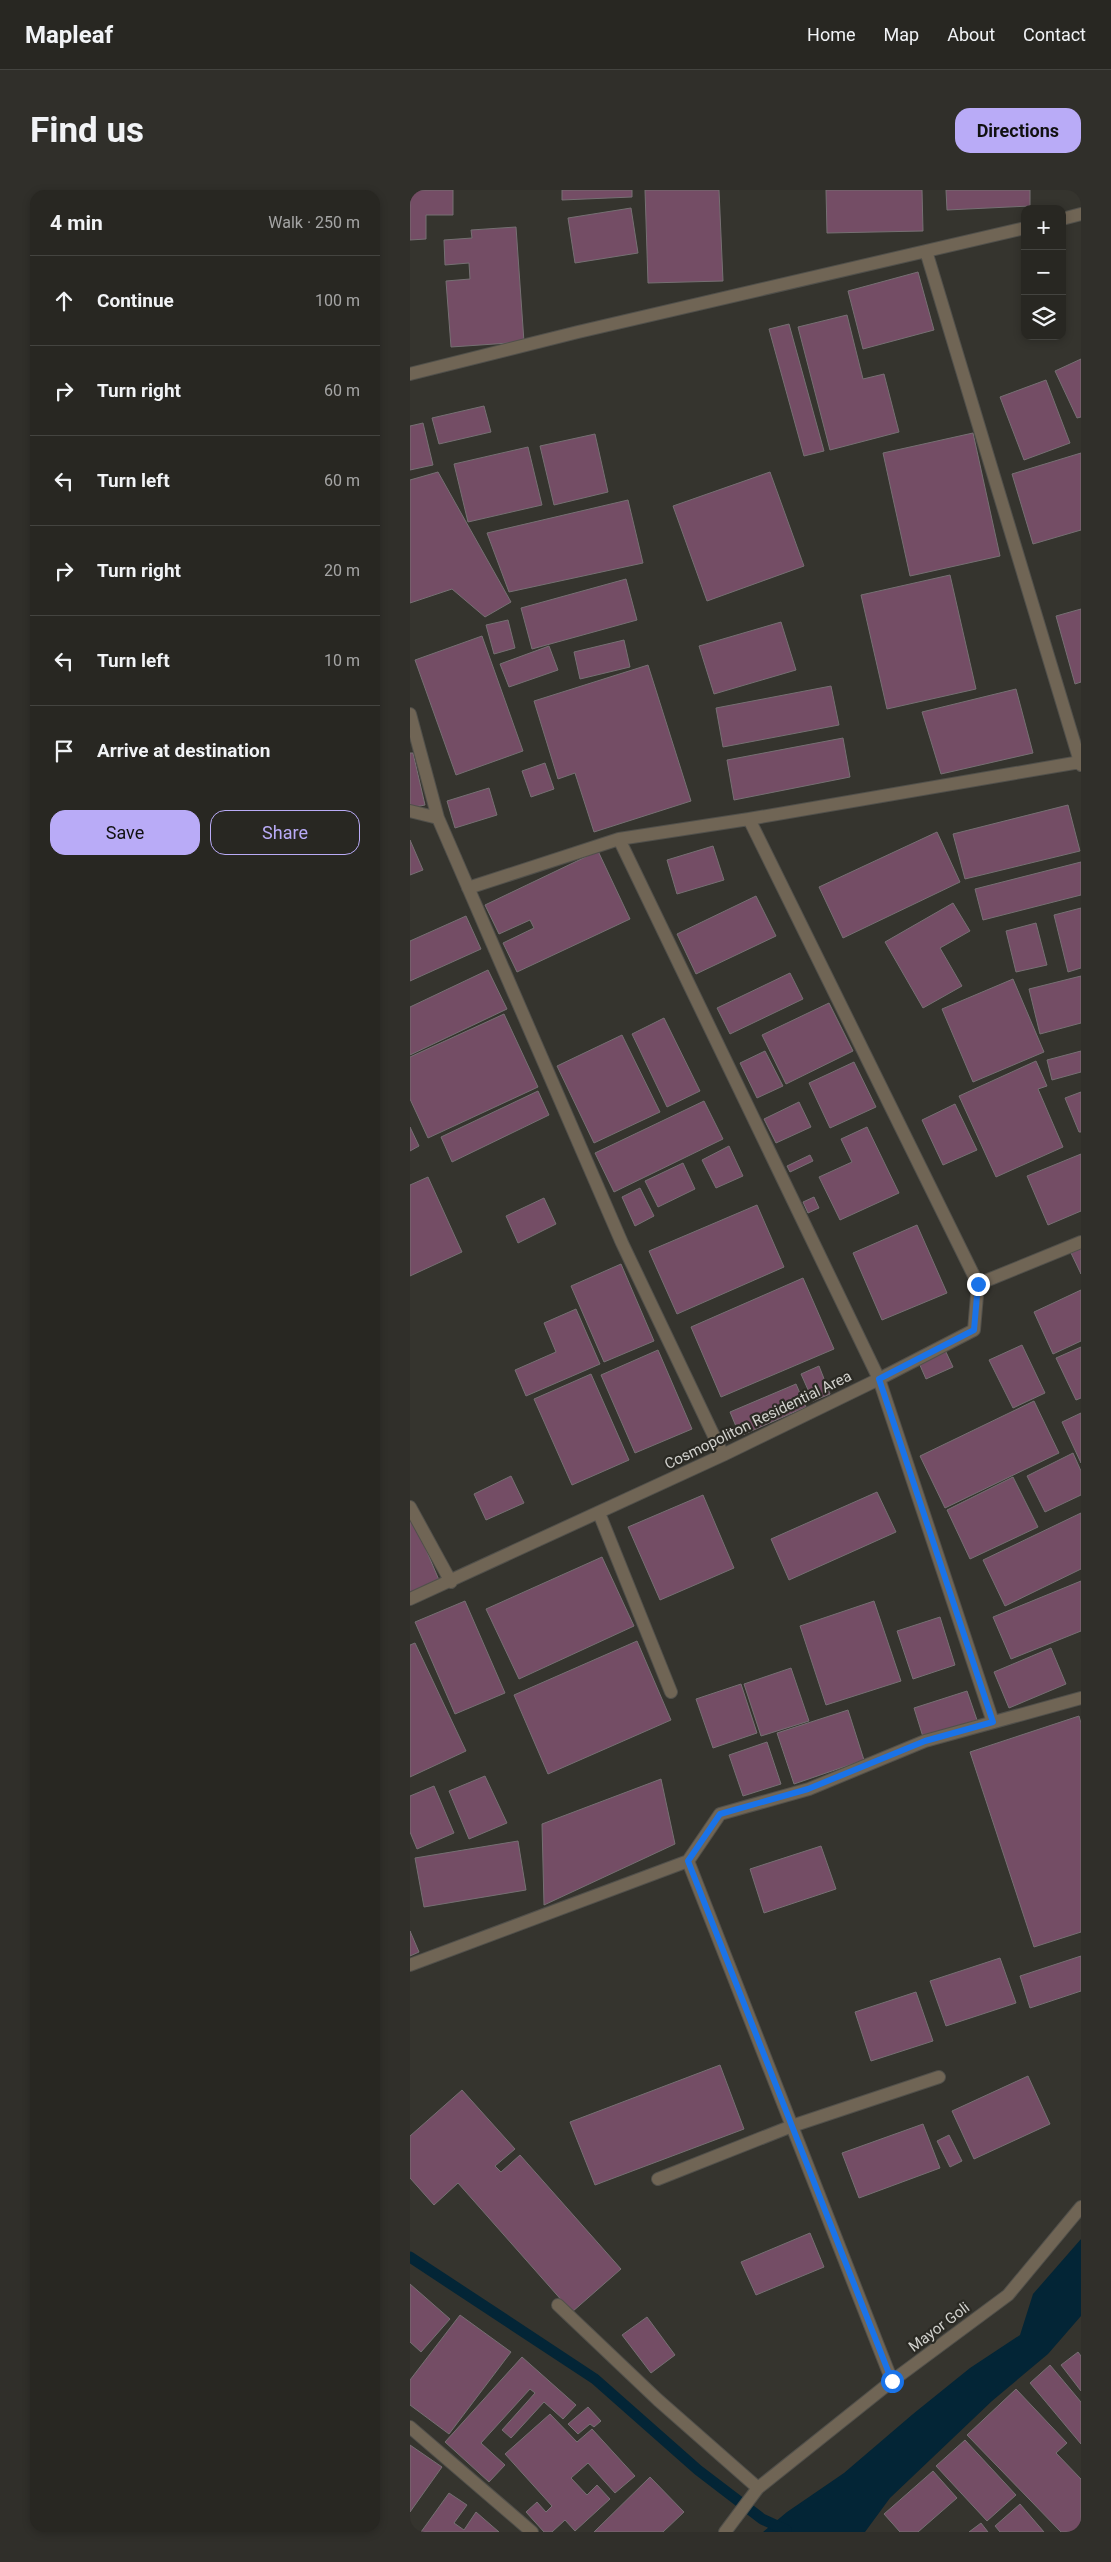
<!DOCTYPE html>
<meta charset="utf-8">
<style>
:root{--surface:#282722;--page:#302f2a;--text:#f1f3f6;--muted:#a5a5a5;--line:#444440;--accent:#b9abf7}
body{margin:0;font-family:Roboto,sans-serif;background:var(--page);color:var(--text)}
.controls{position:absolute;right:15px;top:15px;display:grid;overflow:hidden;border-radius:10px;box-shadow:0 2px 8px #0003}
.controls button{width:45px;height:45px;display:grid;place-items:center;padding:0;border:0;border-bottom:1px solid var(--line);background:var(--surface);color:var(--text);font:25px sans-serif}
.stop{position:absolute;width:15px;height:15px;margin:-11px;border:4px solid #1a73e8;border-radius:50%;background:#fff}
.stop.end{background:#1a73e8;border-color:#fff;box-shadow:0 1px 5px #0008}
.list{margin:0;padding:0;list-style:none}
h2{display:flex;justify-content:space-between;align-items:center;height:65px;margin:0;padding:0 20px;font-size:21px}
h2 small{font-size:16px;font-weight:400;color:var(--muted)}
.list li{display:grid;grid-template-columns:32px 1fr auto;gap:15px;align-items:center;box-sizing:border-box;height:90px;padding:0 20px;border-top:1px solid var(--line)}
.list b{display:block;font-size:19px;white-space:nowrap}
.list em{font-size:16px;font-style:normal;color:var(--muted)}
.actions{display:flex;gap:10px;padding:15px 20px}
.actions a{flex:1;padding:11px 0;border:1px solid var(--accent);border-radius:15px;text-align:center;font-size:18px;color:var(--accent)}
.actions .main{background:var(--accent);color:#111}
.icon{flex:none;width:28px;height:28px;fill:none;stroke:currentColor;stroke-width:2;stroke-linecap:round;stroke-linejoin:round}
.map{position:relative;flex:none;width:671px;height:2342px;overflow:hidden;border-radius:15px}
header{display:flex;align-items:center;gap:30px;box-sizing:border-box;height:70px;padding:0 25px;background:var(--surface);border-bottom:1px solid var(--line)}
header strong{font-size:24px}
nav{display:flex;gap:28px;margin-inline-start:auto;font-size:18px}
.intro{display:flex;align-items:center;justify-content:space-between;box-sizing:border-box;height:120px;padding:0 30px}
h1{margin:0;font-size:35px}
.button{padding:12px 22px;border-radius:15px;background:var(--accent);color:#111;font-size:18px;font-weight:700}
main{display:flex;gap:30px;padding:0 30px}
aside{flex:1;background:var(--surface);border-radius:15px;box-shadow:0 2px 8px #0003}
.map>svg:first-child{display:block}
</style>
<header>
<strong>Mapleaf</strong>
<nav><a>Home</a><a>Map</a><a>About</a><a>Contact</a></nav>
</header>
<div class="intro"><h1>Find us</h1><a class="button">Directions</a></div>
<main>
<aside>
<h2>4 min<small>Walk · 250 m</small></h2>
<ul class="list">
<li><svg class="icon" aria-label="ahead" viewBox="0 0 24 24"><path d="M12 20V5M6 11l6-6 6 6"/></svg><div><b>Continue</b></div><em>100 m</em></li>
<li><svg class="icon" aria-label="right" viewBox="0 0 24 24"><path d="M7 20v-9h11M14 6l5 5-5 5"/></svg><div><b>Turn right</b></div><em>60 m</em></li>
<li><svg class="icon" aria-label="left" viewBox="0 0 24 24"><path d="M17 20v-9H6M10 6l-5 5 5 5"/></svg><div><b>Turn left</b></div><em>60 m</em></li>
<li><svg class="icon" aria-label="right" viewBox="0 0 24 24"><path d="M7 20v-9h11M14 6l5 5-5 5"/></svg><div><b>Turn right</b></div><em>20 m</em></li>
<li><svg class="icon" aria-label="left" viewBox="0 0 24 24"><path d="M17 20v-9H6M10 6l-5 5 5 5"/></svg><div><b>Turn left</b></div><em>10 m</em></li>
<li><svg class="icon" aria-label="arrive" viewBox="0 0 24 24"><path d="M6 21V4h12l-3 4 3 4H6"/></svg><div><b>Arrive at destination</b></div></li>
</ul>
<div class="actions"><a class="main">Save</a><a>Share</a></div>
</aside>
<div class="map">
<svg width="671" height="2342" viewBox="0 0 671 2342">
<rect width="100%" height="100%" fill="#35342e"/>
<!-- water -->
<path fill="#032536" d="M671 2049V2126L638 2164 582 2211 480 2308 455 2342H353L377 2322 434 2283 503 2224 560 2178 610 2145 623 2104Z"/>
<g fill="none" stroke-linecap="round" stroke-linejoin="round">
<!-- stream -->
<path stroke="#032536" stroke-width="11" d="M0 2067 185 2189 288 2280 352 2329 376 2340"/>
</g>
<!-- building -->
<path fill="#744d65" stroke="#767073" d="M0 0H43V25H16V49L0 50Z
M152 0H222V7L152 10Z
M235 0H309L313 91 238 93Z
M416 0H512L513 41 417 43Z
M536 0H620V16L537 20Z
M221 18 228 63 165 73 158 28Z
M106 37 114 152 41 157 36 91 60 89 59 73 35 75 34 50 62 48 61 40Z
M508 82 524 140 453 159 438 101Z
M437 125 453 189 474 184 489 242 420 260 388 137Z
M379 134 414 261 394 266 359 139Z
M671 169V227L667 228 645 181Z
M636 190 660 253 614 270 590 207Z
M74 216 81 242 29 254 22 228Z
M13 233 23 275 0 280V236Z
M563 243 590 366 500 386 473 263Z
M185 244 198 302 144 315 130 256Z
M118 257 132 315 58 332 44 274Z
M671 263V340L623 354 602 284Z
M28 282 101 412 75 427 42 399 0 413V290Z
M360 282 394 376 297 411 263 316Z
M218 310 233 373 99 402 77 343Z
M540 385 566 499 477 519 451 405Z
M216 389 227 430 122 459 111 418Z
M671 419V492L665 494 646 426Z
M98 430 105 458 84 464 76 435Z
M371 432 386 480 304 504 289 456Z
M72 446 113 561 46 585 5 470Z
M214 450 220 477 170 489 164 462Z
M139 456 148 480 99 497 90 474Z
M238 475 281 611 184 642 165 583 148 589 124 511Z
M421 496 429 535 313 557 306 518Z
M606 499 623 563 531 584 512 522Z
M433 548 440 587 324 610 317 570Z
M0 563H3L15 615 0 618Z
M135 573 144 599 121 607 112 581Z
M79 598 87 625 45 638 37 611Z
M658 615 670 661 555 689 543 644Z
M527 642 550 692 433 748 409 697Z
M0 650 13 680 0 685Z
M303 656 314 690 267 704 257 670Z
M188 661 220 729 107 782 93 753 124 738 120 730 89 744 75 715Z
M671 672V705L573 730 565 699Z
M346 706 366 746 286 784 267 744Z
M543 713 560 741 530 758 552 796 513 818 475 752Z
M671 718V778L658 782 644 725Z
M56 726 71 759 0 791V751Z
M626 733 637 775 606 782 596 741Z
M78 780 97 819 0 865V817Z
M380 783 393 809 320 844 307 818Z
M671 786V833L630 844 619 799Z
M603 789 634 862 563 892 532 819Z
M419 813 443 861 376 894 352 845Z
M94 824 128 897 18 948 0 909V867Z
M254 828 290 901 257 917 222 844Z
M212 845 250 922 184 953 147 876Z
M355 861 373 896 347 908 330 873Z
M671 861V882L642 890 637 870Z
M626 871 637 896 628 899 653 957 586 987 549 906Z
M444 872 466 917 420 938 399 893Z
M128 901 139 925 42 972 31 947Z
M671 902V942H669L655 908Z
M294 911 313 949 204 1002 185 963Z
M389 912 401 937 366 953 354 929Z
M545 914 567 960 533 975 512 930Z
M0 937 9 956 0 961Z
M457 937 489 1003 430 1030 409 987 442 972 431 949Z
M319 956 333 986 306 998 292 970Z
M671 964V1021L638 1035 617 986Z
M400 965 403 971 380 982 377 976Z
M273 973 285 999 248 1017 235 991Z
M18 987 52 1062 0 1086V995Z
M230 998 244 1026 225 1036 212 1007Z
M404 1007 409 1018 398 1023 393 1012Z
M134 1008 146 1034 108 1053 96 1026Z
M347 1015 374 1077 267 1124 239 1061Z
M507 1035 537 1103 472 1130 443 1063Z
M671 1058V1084L661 1063Z
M211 1074 244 1151 194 1172 161 1096Z
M393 1088 424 1159 311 1207 281 1137Z
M671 1100V1151L643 1164 624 1122Z
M166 1119 190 1174 116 1206 105 1180 146 1162 134 1133Z
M612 1155 635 1203 603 1218 579 1170Z
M671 1157V1208L666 1210 646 1168Z
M248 1160 282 1239 225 1263 191 1185Z
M535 1160 543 1177 516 1189 509 1173Z
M409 1176 420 1204 403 1211 391 1184Z
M181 1184 219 1270 162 1295 124 1209Z
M386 1194 396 1217 330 1246 320 1222Z
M624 1211 649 1263 535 1318 510 1266Z
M671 1223V1273L652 1232Z
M663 1263 671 1281V1305L635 1322 617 1286Z
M101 1286 114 1313 76 1330 64 1304Z
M603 1287 628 1337 560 1369 537 1320Z
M467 1302 486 1342 379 1390 361 1349Z
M293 1305 324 1378 250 1410 218 1337Z
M0 1322 29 1390 0 1403Z
M671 1323V1379L595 1416 573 1370Z
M192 1367 224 1436 109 1489 76 1419Z
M671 1391V1441L601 1469 583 1427Z
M55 1411 95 1503 45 1524 5 1432Z
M464 1411 491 1491 416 1515 390 1436Z
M530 1427 545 1475 503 1489 487 1441Z
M227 1451 261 1530 138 1584 104 1505Z
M5 1453 56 1561 0 1587V1455Z
M641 1458 656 1494 599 1518 584 1482Z
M381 1478 399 1531 351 1546 334 1494Z
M331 1494 347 1543 303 1558 286 1509Z
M557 1501 567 1530 513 1547 504 1518Z
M438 1520 454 1570 384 1594 367 1543Z
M669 1526 671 1533V1742L624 1757 560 1562Z
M357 1552 371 1594 333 1606 319 1565Z
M75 1586 97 1633 59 1649 39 1601Z
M251 1589 265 1654 134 1715 132 1634Z
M24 1596 44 1643 7 1659 0 1642V1606Z
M108 1651 116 1700 14 1717 5 1668Z
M411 1656 426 1699 354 1723 340 1679Z
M0 1741 9 1762 0 1766Z
M671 1766V1801L620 1818 610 1786Z
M590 1768 606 1813 536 1836 520 1791Z
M506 1802 523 1851 461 1871 445 1822Z
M310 1875 334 1939 185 1995 160 1932Z
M618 1886 640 1934 564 1969 542 1921Z
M52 1900 105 1959 85 1976 91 1982 110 1965 211 2079 162 2122 48 1993 24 2015 0 1988V1946Z
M513 1934 530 1978 449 2008 432 1963Z
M539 1945 552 1971 540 1977 527 1951Z
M400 2043 414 2077 346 2105 331 2072Z
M0 2094 40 2129 11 2162 0 2152Z
M50 2125 101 2162 39 2244 0 2215V2190Z
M237 2127 265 2165 241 2183 212 2145Z
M668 2162 671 2166V2201L651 2175Z
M112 2167 166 2215 153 2229 134 2212 101 2248 92 2240 125 2203 120 2199 71 2253 95 2275 79 2292 35 2252Z
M640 2175 671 2212V2254L620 2193Z
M606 2199 657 2253 646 2263 671 2289V2342H651L557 2245Z
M178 2217 191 2231 184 2237 180 2234 168 2244 158 2234Z
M140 2224 167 2252 182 2239 225 2286 205 2303 178 2273 161 2288 177 2305 187 2295 200 2309 165 2341 155 2330 142 2342H134L116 2322 127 2312 136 2322 142 2316 95 2264Z
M555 2250 606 2305 577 2331 526 2276Z
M0 2255 32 2277 0 2322Z
M523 2281 547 2308 508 2342H490L474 2324Z
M240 2287 274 2322 253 2342H184Z
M39 2303 57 2315 44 2333 54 2340 66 2322 89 2342H11Z
M610 2314 634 2342H590L585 2336Z
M571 2333 578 2342H559Z"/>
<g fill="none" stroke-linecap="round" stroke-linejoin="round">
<defs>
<path id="minor" d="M652 29 671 24
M516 61 671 575
M0 184 168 142 615 38
M0 524 28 628
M0 621 28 628 212 1053 313 1265
M209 649 339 629
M58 698 209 649 469 1189 583 1532
M568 1094 339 629 670 572
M0 1317 41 1392
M189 1323 261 1502
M0 1409 313 1265 469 1189 564 1140 568 1094 671 1052
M278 1671 482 2191
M0 1775 278 1671 310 1624 399 1599 515 1551 671 1508
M248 1989 382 1936 529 1887
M148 2115 248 2210 348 2298
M0 2237 122 2342
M315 2342 348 2298 482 2191 598 2105 671 2017"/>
</defs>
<!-- minor casing -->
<use href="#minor" stroke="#51504b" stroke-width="14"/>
<!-- minor -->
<use href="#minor" stroke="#706555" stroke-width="12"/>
</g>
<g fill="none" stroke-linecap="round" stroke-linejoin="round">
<!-- route -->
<path stroke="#1a73e8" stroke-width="6" d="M482 2191 278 1671 310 1624 398 1599 515 1551 583 1532 469 1189 564 1140 568 1094"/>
</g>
<g text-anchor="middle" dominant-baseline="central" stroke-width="4.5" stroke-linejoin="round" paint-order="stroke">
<!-- street labels -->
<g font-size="15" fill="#d2d2ce" stroke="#2b2a24">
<text transform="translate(348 1230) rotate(-26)">Cosmopoliton Residential Area</text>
<text transform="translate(529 2137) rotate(-37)">Mayor Goli</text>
</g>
</g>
</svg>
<div class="controls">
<button>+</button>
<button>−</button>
<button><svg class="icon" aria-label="layers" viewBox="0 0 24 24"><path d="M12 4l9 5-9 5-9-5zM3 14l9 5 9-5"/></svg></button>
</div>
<div class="stop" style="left:482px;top:2191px"></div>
<div class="stop end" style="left:568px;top:1094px"></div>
</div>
</main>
